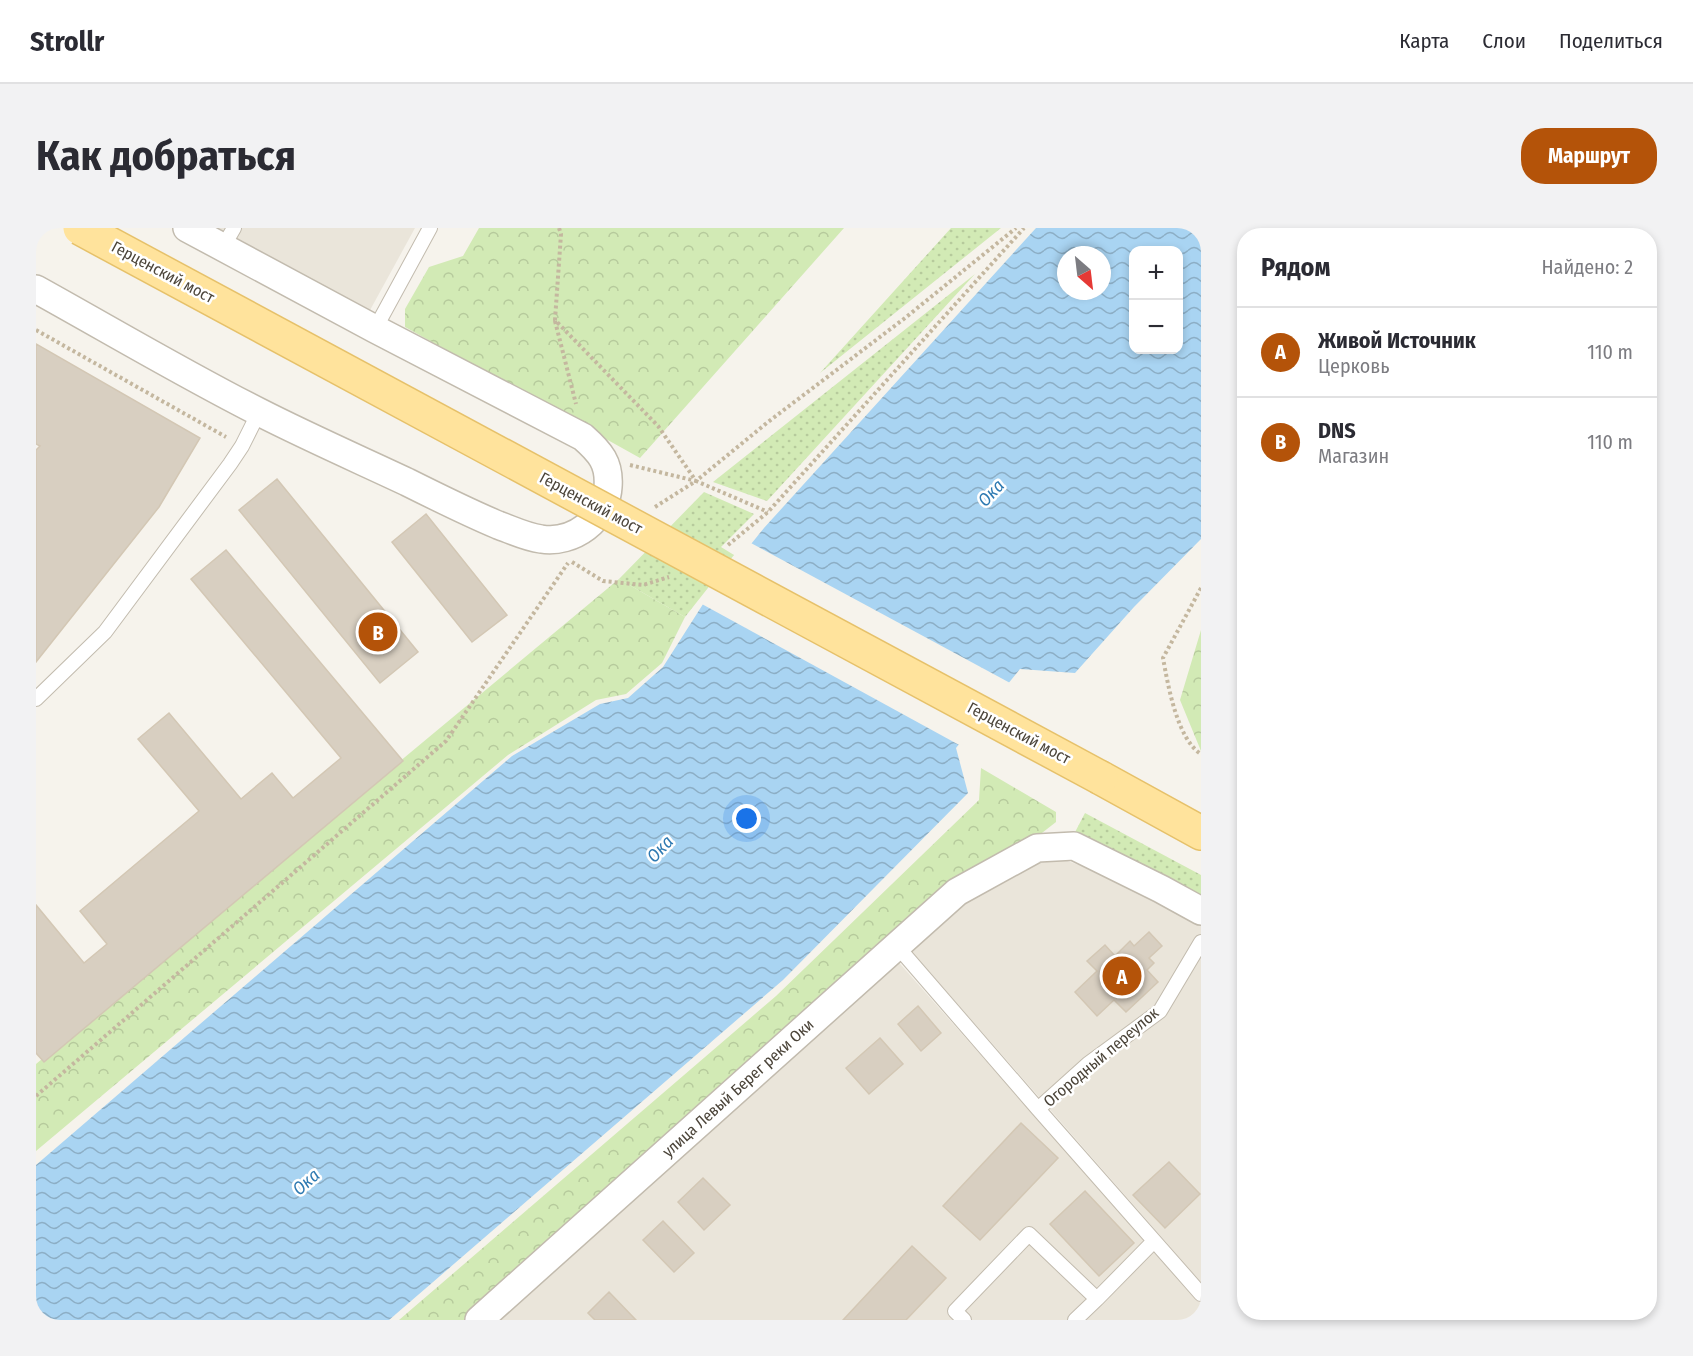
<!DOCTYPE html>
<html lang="ru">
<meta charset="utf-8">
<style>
:root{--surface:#fff;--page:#f2f2f3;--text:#2b2b33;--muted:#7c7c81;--line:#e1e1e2;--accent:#b45309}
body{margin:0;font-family:"Fira Sans Condensed",sans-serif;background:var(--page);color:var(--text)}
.controls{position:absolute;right:18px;top:18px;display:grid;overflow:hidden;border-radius:12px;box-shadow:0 3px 9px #0003}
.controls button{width:54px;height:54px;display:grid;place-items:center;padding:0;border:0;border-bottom:2px solid var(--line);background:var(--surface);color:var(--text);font:30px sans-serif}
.compass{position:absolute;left:1021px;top:18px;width:54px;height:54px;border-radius:50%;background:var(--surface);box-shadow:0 3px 9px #0003;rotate:152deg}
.you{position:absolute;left:711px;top:591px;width:21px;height:21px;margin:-15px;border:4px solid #fff;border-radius:50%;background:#1a73e8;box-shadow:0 0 0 9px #1a73e833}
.badge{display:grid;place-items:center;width:39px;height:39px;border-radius:50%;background:var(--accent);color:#fff;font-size:20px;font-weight:700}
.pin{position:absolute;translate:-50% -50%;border:3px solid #fff;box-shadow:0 2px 6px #0006}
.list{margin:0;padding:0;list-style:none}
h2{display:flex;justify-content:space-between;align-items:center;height:78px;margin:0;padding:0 24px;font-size:26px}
h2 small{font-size:20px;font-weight:400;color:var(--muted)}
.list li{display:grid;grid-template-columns:39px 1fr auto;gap:18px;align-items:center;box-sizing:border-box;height:90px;padding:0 24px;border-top:2px solid var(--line)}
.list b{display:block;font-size:22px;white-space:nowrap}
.list p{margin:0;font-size:20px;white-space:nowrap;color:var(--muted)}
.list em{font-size:20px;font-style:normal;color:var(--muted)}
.map{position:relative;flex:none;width:1165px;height:1092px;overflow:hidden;border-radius:24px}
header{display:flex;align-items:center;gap:36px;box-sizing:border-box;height:84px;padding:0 30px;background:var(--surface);border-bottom:2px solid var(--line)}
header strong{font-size:28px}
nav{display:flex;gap:33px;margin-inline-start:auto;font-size:21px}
.intro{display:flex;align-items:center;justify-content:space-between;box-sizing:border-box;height:144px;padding:0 36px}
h1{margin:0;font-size:42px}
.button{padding:15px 27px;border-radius:24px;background:var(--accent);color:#fff;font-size:21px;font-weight:700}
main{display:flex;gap:36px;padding:0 36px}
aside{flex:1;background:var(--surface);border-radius:24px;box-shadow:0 3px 9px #0003}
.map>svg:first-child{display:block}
</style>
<header>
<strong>Strollr</strong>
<nav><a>Карта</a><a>Слои</a><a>Поделиться</a></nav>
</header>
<div class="intro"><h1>Как добраться</h1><a class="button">Маршрут</a></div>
<main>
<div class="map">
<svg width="1165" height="1092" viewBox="0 0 1165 1092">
<defs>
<pattern id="grass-dots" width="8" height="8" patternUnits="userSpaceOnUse" patternTransform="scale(1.5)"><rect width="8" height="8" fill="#d2eab5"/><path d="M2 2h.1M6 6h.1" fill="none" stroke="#b6ca9c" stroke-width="1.8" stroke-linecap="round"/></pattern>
<pattern id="forest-crowns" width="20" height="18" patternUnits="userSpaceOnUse" patternTransform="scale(1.5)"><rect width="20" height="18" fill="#d2eab5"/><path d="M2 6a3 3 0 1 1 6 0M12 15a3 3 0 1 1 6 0" fill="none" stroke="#b6ca9c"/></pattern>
<pattern id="water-waves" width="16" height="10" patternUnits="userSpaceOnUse" patternTransform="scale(1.5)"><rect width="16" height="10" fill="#a9d4f2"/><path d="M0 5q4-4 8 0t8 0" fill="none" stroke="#8caec5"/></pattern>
</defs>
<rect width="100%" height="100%" fill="#f6f3ec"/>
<!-- residential -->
<path fill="#eae5da" d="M175 0H379L333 84Z
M1012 626 1121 665 1165 690V1054L869 716 926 666Z
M858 729 1165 1076V1092H460Z"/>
<!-- grass -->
<path fill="url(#grass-dots)" d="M915 0H965L784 145Z
M939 46 731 273 677 254Z
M668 264 718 286 685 319 698 327 649 389 583 351Z
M1049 585 1165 647V673L1037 608Z"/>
<!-- forest -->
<path fill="url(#forest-crowns)" d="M443 0H808L604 230 369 99V81L393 39 427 28Z
M583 351 649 389 626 435 590 466 560 472 472 527 0 923V836Z
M1165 402V523L1144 472Z
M945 540 1020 584V594L970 633 435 1092H363L740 768 943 572Z"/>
<!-- water -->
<path fill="url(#water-waves)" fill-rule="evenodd" d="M1000 0H1165V311L1098 379 1039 445 984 441 920 520 932 565 747 752 353 1092H0V937L476 528 564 476 592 470 627 439 669 373 728 300ZM1098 22H1142V122H1098ZM1030 27H1066V63H1030Z"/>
<!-- pier -->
<path fill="#f6f3ec" d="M713 314 976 456 925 518 664 375Z"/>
<!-- building -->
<path fill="#d8cfc1" stroke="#d3c7b4" stroke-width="1.5" d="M0 116 164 210 123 279 0 434V222L4 218 0 216Z
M241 251 382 424 344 455 203 282Z
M390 286 471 387 436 414 356 314Z
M190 322 367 533 8 834 0 825V677L48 735 71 716 44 683 163 583 102 511 133 485 205 571 236 545 257 570 305 530 155 351Z
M1113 704 1126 718 1113 730 1118 735 1111 742 1122 754 1090 784 1078 772 1061 788 1039 764 1061 743 1051 733 1069 717 1079 728 1094 713 1098 718Z
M882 778 905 805 885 823 862 796Z
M844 810 867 836 833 866 810 840Z
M985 895 1022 930 944 1012 907 978Z
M1133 934 1164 966 1129 1000 1097 967Z
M667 950 694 977 668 1002 642 974Z
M1049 963 1098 1015 1063 1048 1014 996Z
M627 993 658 1025 638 1044 607 1012Z
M876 1018 910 1050 870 1092H807Z
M573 1064 600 1092H559L552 1085Z"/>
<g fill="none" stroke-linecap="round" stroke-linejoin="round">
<defs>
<path id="service" d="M187 19 198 0
M339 101 394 0
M0 471 69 404 194 236 206 218 223 184
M861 718 1002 881 1165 1066
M1002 881 1052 836 1124 783 1165 714
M928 1092 919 1083 993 1006 1061 1071 1118 1013
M1039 1092 1061 1071"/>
<path id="minor" d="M0 61C74 102 148 146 223 184 272 209 322 231 371 254 401 269 431 284 462 297 476 302 490 309 505 311 537 316 570 292 572 259 574 235 564 224 547 209L339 101 151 0
M443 1092 921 664 1001 620 1038 618 1125 661 1165 683"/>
<path id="primary" d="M1065 550 1165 605"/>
</defs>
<!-- service casing -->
<use href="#service" stroke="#c2bbae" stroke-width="16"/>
<!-- minor casing -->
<use href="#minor" stroke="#c2bbae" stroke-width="30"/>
<!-- primary casing -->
<use href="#primary" stroke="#e6c16a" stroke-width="36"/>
<!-- path -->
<path stroke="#c4b79f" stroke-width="4" stroke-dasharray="3 3" stroke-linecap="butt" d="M523 0 525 6 519 92 622 198 660 253
M519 93 540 176
M0 102 190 209
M594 237 660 253 732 194 869 90 980 0
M619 279 660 253 732 284
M692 317 732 284 988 0
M536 334 567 353 607 357 633 349
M1165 360 1127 430C1132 457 1141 511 1165 526
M0 868 410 513 532 335"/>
<!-- service -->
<use href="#service" stroke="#fff" stroke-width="14"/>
<!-- minor -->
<use href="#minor" stroke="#fff" stroke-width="27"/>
<!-- primary -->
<use href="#primary" stroke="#ffe39c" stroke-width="33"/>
<defs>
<path id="primary-bridge" d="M44 0 1065 550"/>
</defs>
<!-- primary-bridge casing -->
<use href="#primary-bridge" stroke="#e6c16a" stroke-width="36" stroke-linecap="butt"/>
<!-- primary-bridge -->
<use href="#primary-bridge" stroke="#ffe39c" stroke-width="33"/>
</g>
<g text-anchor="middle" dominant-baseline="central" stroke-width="5" stroke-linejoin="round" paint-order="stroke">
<!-- street labels -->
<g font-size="16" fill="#4b4439" stroke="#fff">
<text transform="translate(127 44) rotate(28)">Герценский мост</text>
<text transform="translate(555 275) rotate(28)">Герценский мост</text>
<text transform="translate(983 505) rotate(28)">Герценский мост</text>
<text transform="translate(1065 829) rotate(-40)">Огородный переулок</text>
<text transform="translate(702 860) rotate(-42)">улица Левый Берег реки Оки</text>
</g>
<!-- water labels -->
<g font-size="18" font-style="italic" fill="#2e7ab2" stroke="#fff">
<text transform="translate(955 265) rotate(-47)">Ока</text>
<text transform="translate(624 621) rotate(-47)">Ока</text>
<text transform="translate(270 954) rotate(-42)">Ока</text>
</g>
</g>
</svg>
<div class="controls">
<button>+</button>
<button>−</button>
</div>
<svg class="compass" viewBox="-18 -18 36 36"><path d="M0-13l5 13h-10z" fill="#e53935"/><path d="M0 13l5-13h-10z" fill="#7c7c81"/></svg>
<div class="you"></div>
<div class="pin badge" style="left:1086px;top:748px">A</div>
<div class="pin badge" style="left:342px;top:404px">B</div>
</div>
<aside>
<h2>Рядом<small>Найдено: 2</small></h2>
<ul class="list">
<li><span class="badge">A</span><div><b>Живой Источник</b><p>Церковь</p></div><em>110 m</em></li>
<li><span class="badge">B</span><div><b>DNS</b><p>Магазин</p></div><em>110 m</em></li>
</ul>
</aside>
</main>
